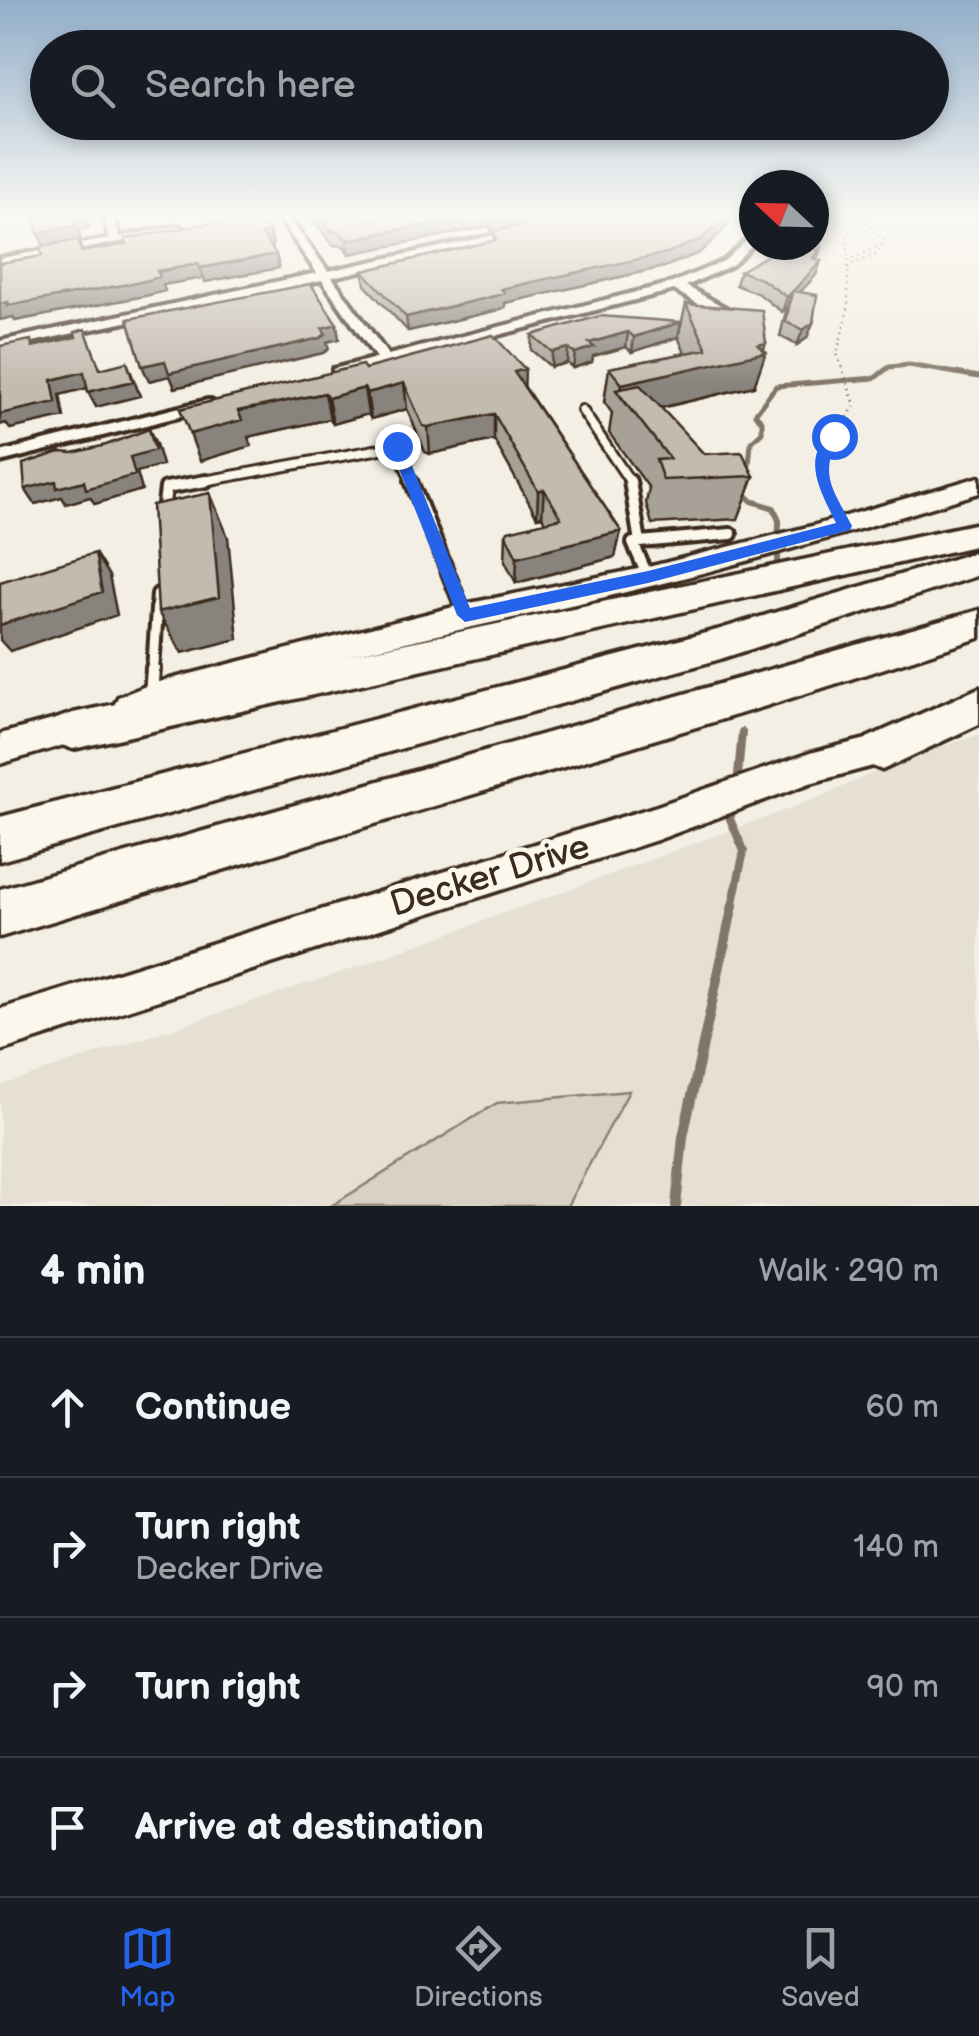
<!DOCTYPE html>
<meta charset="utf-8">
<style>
:root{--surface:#171b24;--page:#20242c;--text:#f1f3f6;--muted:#9ea1a6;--line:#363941;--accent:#2563eb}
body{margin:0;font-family:"Balsamiq Sans",sans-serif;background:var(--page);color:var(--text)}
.compass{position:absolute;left:739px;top:170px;width:90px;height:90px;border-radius:50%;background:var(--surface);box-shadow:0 5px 15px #0003;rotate:292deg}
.stop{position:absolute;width:30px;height:30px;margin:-22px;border:8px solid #2563eb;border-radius:50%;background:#fff}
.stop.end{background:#2563eb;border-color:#fff;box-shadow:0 2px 10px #0008}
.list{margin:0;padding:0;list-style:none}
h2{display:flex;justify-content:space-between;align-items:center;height:130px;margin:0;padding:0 40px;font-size:42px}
h2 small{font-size:32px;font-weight:400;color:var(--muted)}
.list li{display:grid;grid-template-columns:65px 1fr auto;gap:30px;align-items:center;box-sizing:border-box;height:140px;padding:0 40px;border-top:2px solid var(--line)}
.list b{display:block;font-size:38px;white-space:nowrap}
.list p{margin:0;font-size:32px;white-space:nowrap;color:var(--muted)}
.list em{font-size:32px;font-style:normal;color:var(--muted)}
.icon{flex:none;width:55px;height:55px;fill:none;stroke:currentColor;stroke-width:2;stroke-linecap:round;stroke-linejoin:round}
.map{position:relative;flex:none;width:979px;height:1206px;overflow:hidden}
.search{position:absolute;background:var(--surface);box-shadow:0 5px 15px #0003;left:30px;right:30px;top:30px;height:110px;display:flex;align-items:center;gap:25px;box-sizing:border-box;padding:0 35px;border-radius:55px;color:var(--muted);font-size:38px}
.sheet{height:690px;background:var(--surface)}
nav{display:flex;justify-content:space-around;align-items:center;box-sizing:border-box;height:140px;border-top:2px solid var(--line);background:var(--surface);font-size:28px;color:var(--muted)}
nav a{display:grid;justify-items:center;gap:5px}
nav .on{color:var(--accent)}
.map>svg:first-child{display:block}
</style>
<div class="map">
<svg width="979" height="1206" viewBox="0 0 979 1206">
<rect width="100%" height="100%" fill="#f3efe4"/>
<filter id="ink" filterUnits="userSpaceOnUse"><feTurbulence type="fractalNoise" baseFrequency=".01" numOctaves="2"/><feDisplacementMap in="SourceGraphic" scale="20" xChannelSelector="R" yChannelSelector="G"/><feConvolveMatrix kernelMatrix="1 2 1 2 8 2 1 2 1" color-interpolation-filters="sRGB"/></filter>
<g filter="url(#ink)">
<!-- built -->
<path fill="#e5dfd4" d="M979 735V1206H0V1086L357 967 813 800 912 756Z"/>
<!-- green -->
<path fill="#d8d1c6" stroke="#8a7e72" stroke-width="2.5" d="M629 1091 567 1206H331L497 1103Z"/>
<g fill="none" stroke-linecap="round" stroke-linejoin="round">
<!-- stream-far3 -->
<path stroke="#817468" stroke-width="5" d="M743 471 749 465 751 442 762 432V421L755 414 776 386 875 378 889 367 909 365 979 377"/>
<!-- stream-far2 -->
<path stroke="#817468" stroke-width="6" d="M744 493 752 501 774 508 779 521 778 561"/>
<!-- stream-far1 -->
<path stroke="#817468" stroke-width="8" d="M737 785 742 732
M732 907 744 851 730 819 733 807"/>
<!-- stream -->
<path stroke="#817468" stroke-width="10" d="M676 1206 683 1137 733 905"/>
<defs>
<path id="service-far2" d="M582 410 631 483
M193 483 397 446 412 483"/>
<path id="service-far1" d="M411 481 465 615
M630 481 640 542 633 543 648 577
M163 512 166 488 206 481
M640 542 731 534
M153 670 158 594"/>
<path id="service" d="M151 696 153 668"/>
<path id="minor" d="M104 217H114L120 237 179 226 184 229 0 266V258L109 239Z
M278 217H288L328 271 523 229 561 217H577L526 235 332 277 388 355 672 283 724 261 754 234V243L732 265 686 286 733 312V318H723L674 290 338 376 333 375V369L376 358 322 280 0 349V341L317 273Z
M208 400 213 402V408L0 462V452Z"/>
<path id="secondary" d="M979 477V493C870 526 761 559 651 586 477 629 298 659 129 719L118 715 114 706 118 697 151 684 465 604 648 567 812 526Z
M90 710 101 714 106 724 101 734 0 764V734Z
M899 731 910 735 915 745 910 755 899 759 810 783 657 840 0 1051V1009L657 806 810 753Z"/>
<path id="motorway" d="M979 523V545L73 749 59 744 53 731 59 718 73 713Z
M979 551V575L717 660 0 861V817L717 630Z
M979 610V638L766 706 0 937V889Z
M979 688V724L882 770 867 764 861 751 867 738Z"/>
</defs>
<!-- service-far2 casing -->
<use href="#service-far2" stroke="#3b2a1e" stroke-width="14"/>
<!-- service-far1 casing -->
<use href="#service-far1" stroke="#3b2a1e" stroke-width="18"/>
<!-- service casing -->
<use href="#service" stroke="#3b2a1e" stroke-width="20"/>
<!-- minor casing -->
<use href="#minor" stroke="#3b2a1e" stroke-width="8"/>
<!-- secondary casing -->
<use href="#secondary" stroke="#3b2a1e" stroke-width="7"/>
<!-- motorway casing -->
<use href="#motorway" stroke="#3b2a1e" stroke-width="7"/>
<!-- path-far1 -->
<path stroke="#3b2a1e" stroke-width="2.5" stroke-dasharray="1 5" stroke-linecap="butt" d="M848 261 879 246
M847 267 877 254 884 241 862 217
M823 483 826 454 855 405 837 354 848 309V238L855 217"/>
<!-- path -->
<path stroke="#3b2a1e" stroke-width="4" stroke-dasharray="2.5 8" stroke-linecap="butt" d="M823 481 834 510"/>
<!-- service-far2 -->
<use href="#service-far2" stroke="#fbf7ec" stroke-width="8"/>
<!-- service-far1 -->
<use href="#service-far1" stroke="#fbf7ec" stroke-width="10"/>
<!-- service -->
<use href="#service" stroke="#fbf7ec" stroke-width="12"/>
<!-- minor -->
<use href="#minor" fill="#fbf7ec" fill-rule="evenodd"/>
<!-- secondary -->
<use href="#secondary" fill="#fbf7ec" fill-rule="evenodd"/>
<!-- motorway -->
<use href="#motorway" fill="#fbf7ec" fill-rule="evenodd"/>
</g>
<!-- wall -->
<path fill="#a8a197" stroke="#3b2a1e" stroke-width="2.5" d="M312 217H541V219L570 223 727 227 699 253 664 267 505 303V307L498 310 408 331 365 285 363 271 494 241V232L507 229 491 232 490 226 349 254 344 246 333 245Z
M824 238 817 259 816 275 800 292 807 338 797 345 780 336 787 307 782 312 759 294 736 285 740 271Z
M686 304 764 351 754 386 661 408 704 454 754 476 738 519 652 524 646 503 649 488 609 433 612 413 604 402 609 368 685 353 678 337Z
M600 316 678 337 632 352 626 347 593 356 592 362 573 368 567 363 551 367 531 350 532 335Z
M365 369 524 386 621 531 615 557 516 583 505 561 506 535 545 522 542 516 537 517 494 440 430 454 425 452 407 409 371 419 368 414 333 424 330 419 248 437 251 446 200 461Z"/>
<!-- shaded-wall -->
<path fill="#88837b" stroke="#3b2a1e" stroke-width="2.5" d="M73 217H86L89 228 78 230 81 240 78 241 84 254 44 246 38 233Z
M468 217H490V226L349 254 347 240Z
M498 217H541V219L522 225 491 232V219Z
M727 217H731L727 227 699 253 664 267 505 303V307L498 310 408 331 406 317 501 289Z
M270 232 273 246 265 247 262 234Z
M276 254 279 268 205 282 200 268Z
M821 261 816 275 789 304 793 291Z
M198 264 203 278 163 285 165 291 150 295 15 321 13 317 0 320V304Z
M792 292 787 307 782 312 787 297Z
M681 322 678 337 632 352 634 337Z
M813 323 807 338 797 345 803 330Z
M337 324 339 339 327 342 329 349 323 353 175 388 170 376 149 381 142 366Z
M628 332 626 347 593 356 592 362 573 368 575 353 589 343Z
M766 343 763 353 766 352 754 386 634 414 620 396 622 384Z
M568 348 567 363 551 367 552 352Z
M127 362 140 396 96 407 88 392Z
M525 369 524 395 514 372Z
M84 372 92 387 60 395 64 417 10 429 6 423 0 425V407L52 380Z
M404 383 407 409 371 419 367 393Z
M364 388 368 414 333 424 328 398Z
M325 393 330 419 248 437 251 446 200 461 190 434 238 411Z
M494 414V440L430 454 428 427Z
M149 429 156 444 162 465 137 472 142 490 95 504 90 497 66 504 62 497 35 504 25 489 130 457Z
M544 489 542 516 537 517 538 491Z
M210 493 228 537 238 639 182 653 158 612Z
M621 531 615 557 516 583 517 557Z
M95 553 109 576 117 615 10 651 0 640V625Z"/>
<!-- building -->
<path fill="#c3bbb0" stroke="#3b2a1e" stroke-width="2.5" d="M35 217H73L75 226 38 233Z
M243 217H260L270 232 262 234 276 254 200 268 198 264 157 271 160 277 145 281 7 306 8 302 0 304V263L42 256 40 247 78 240 81 252 127 244 125 239Z
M320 217H468L347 240 341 233 331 231Z
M550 217H560L570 223 585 217H727L702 239 667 253 501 289 505 293 499 295 406 317 363 271 496 240 494 232Z
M814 217H828L824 238 813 249 820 251 813 258 821 261 793 291 817 295 813 323 803 330 786 322 792 292 787 297 763 280 740 271 766 256 777 245H814Z
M311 284 337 324 322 328 326 334 320 338 169 373 165 361 142 366 128 319Z
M686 304 762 310 766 343 758 345 766 352 622 384 609 368 707 349Z
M600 316 681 322 634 337 628 332 589 343 594 347 575 353 568 348 552 352 532 335Z
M85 329 100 369 127 362 133 381 88 392 84 372 52 380 56 402 0 414V346L31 340 32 347 76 337 75 332Z
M493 335 525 369 514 372 621 531 517 557 506 535 508 531 561 518 544 489 538 491 494 414 428 427 423 426 404 383 367 393 364 388 328 398 325 393 238 411 242 420 190 434 180 409 362 365 365 369Z
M640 385 704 454 742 452 754 476 663 480 656 460 670 459 616 390Z
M149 429 155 450 130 457 135 475 86 489 84 481 57 488 56 481 25 489 23 464 60 452 73 453 106 445Z
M210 493 219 597 158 612 152 505Z
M95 553 102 592 0 625V582Z"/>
</g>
<!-- sky -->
<linearGradient id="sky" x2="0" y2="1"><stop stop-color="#91aec9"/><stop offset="0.56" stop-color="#faf8f3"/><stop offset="1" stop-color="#faf8f3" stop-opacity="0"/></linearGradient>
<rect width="979" height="386" fill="url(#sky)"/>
<!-- route -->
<path fill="#2563eb" d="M834 432 840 436C818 475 833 489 852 526L850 530 648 583 465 622 457 615 390 446 397 442 404 446 470 608 648 571 836 523C822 494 798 455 834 432Z"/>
<g text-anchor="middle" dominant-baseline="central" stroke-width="9" stroke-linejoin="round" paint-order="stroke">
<!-- near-street labels -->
<g font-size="35" fill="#3b2a1e" stroke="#fbf7ec">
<text transform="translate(490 876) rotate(-17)">Decker Drive</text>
</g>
</g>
</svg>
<svg class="compass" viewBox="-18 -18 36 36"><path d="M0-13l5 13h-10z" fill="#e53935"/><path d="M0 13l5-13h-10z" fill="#9ea1a6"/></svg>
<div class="stop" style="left:834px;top:436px"></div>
<div class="stop end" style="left:397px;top:446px"></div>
<div class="search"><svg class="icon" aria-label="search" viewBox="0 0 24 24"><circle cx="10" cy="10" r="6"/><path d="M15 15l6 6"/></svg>Search here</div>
</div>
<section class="sheet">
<h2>4 min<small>Walk · 290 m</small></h2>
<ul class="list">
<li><svg class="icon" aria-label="ahead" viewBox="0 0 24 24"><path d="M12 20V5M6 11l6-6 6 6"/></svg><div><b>Continue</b></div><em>60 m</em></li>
<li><svg class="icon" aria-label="right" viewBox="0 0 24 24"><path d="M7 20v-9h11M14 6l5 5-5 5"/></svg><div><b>Turn right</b><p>Decker Drive</p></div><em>140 m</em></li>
<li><svg class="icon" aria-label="right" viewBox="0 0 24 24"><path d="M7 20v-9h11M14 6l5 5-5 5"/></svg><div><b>Turn right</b></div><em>90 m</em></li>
<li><svg class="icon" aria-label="arrive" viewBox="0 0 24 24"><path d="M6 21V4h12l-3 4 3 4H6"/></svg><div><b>Arrive at destination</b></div></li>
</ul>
</section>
<nav>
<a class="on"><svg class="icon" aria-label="map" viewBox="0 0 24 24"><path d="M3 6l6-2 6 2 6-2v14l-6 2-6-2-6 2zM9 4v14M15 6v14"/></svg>Map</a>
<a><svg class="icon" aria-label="directions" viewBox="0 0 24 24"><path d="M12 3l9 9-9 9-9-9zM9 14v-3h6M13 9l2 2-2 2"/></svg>Directions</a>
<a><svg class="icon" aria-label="saved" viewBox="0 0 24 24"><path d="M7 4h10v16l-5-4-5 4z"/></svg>Saved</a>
</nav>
